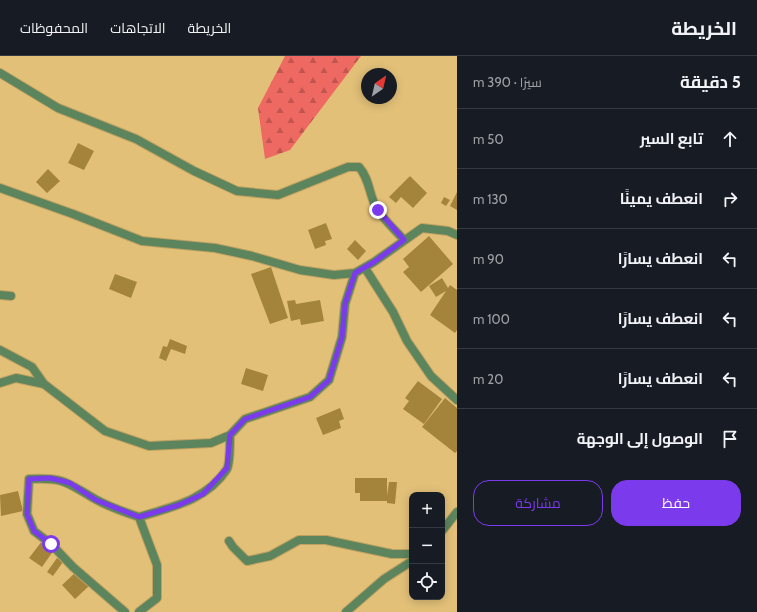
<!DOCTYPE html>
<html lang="ar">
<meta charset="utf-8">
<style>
:root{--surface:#171b24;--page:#20242c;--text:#f1f3f6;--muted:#9ea1a6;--line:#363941;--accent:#7c3aed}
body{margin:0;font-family:Cabin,Cairo,sans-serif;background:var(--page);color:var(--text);direction:rtl}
.controls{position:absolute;right:12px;bottom:12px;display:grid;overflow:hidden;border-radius:8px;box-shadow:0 2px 10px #0003}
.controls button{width:36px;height:36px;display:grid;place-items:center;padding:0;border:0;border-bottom:1px solid var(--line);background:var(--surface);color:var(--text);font:20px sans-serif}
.compass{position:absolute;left:361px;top:12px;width:36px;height:36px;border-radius:50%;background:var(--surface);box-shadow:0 2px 10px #0003;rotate:34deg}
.stop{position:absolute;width:12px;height:12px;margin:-9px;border:3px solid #7c3aed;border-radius:50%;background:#fff}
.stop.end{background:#7c3aed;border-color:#fff;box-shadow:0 1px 4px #0008}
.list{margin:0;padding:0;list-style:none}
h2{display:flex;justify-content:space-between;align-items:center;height:52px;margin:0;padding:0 16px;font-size:17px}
h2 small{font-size:13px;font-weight:400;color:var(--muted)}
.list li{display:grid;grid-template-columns:26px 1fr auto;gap:12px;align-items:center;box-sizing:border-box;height:60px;padding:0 16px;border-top:1px solid var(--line)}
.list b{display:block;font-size:15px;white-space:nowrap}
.list em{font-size:13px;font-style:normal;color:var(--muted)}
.actions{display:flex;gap:8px;padding:12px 16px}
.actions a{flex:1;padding:9px 0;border:1px solid var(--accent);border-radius:16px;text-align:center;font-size:14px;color:var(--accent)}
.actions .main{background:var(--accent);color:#fff}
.icon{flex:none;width:22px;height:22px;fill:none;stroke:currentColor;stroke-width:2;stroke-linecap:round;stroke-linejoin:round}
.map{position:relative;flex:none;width:457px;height:556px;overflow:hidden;direction:ltr}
header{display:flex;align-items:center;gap:24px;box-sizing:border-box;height:56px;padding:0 20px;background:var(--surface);border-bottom:1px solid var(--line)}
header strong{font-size:19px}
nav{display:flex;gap:22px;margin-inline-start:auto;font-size:14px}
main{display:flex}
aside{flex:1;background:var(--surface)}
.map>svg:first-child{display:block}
</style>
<header>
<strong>الخريطة</strong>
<nav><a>الخريطة</a><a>الاتجاهات</a><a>المحفوظات</a></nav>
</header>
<main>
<aside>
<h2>5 دقيقة<small>سيرًا · 390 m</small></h2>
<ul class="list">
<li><svg class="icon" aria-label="ahead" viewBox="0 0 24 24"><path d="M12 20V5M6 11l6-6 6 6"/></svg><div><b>تابع السير</b></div><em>50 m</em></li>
<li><svg class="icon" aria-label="right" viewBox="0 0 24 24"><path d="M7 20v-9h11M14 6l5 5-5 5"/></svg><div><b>انعطف يمينًا</b></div><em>130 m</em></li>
<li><svg class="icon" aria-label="left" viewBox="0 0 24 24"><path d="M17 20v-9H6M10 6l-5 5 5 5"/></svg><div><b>انعطف يسارًا</b></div><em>90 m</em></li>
<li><svg class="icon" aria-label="left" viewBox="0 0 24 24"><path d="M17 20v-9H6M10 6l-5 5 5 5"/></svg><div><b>انعطف يسارًا</b></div><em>100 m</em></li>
<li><svg class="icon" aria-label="left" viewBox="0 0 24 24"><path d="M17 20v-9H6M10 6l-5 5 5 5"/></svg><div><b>انعطف يسارًا</b></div><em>20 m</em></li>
<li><svg class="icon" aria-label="arrive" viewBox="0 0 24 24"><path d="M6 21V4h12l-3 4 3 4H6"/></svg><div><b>الوصول إلى الوجهة</b></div></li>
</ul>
<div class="actions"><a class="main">حفظ</a><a>مشاركة</a></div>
</aside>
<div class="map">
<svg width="457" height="556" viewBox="0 0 457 556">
<defs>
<pattern id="forest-firs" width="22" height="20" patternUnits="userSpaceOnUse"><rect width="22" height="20" fill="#ed6962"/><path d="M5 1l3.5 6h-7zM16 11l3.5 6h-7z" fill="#c1564f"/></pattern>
</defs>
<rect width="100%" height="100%" fill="#e2c078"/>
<!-- forest -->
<path fill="url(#forest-firs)" d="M285 0H361L290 94 265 103 258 52Z"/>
<!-- building -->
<path fill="#a4843b" d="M78 87 94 95 84 114 68 107Z
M48 113 60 125 47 137 36 126Z
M410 120 427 137 413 152 401 141 396 147 389 141Z
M457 136V154L450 150Z
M444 141 450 144 446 150 441 147Z
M326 167 332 183 325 185 326 189 315 193 308 174Z
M429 180 453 208 421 236 403 216 409 211 403 203Z
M355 184 366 195 358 204 347 193Z
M271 211 288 262 270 268 251 218Z
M115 218 137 226 131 242 109 233Z
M442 222 448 232 450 229 457 234V274L455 277 430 259 446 235 436 241 429 230Z
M295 244 296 248 320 244 324 265 301 269 300 263 291 265 287 245Z
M170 283 187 290 185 298 171 293 166 305 159 302 163 290 167 291Z
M246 312 268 319 263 335 241 328Z
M418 325 442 343 424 368 403 353 409 345 405 342Z
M445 342 457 352V395L455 397 422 371Z
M340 352 344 363 339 365 341 372 323 379 316 362Z
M355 422H387V440L389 426H397L395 448 387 447V445H360V437H355Z
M18 435 23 455 1 460 0 439Z
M42 485 54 494 42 511 29 502Z
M57 502 63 506 53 520 47 516Z
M76 516 89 530 75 543 62 529Z"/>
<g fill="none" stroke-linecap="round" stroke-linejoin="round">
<defs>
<path id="street" d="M0 17 58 52 136 83 194 115 237 135 278 139 348 111H359C370 123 369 140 377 153 384 164 395 174 404 184
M0 132 73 158 142 185 215 192 252 200 300 214 334 219 355 217 374 206 422 172 448 175 457 179
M365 212 393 256 407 285 431 320 457 344
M0 239 11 240
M0 294 32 311 44 328
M0 327 16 322 44 328 105 375 149 390 211 387 230 379 245 363 310 341 329 324 342 281 345 248 355 217
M442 475 457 456
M229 485 233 491 247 505 270 500 299 484H326L392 498H412
M125 556 73 511 51 488 34 475 27 458 29 423C65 421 67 427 95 443 109 451 124 456 139 461
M139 556 157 542V509L139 461C172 451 207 444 227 413 230 407 230 387 230 379
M346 556 384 523 412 505"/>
</defs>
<!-- street casing -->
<use href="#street" stroke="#bfa161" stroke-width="10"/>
<!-- street -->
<use href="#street" stroke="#5c845d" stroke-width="8"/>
</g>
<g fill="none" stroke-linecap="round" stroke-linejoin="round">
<!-- route -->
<path stroke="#7c3aed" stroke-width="5" d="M51 488 34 475 27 458 29 423 50 422 70 427 96 444 139 461 179 449 203 438 227 412 230 379 245 363 310 341 329 324 342 281 345 248 355 217 374 206 404 184 378 154"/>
</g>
</svg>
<div class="controls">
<button>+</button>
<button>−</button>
<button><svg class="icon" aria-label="locate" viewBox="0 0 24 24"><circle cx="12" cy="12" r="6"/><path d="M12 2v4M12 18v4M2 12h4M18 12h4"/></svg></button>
</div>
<svg class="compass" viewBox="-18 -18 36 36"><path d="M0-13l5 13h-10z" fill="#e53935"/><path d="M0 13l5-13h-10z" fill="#9ea1a6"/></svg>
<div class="stop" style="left:51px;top:488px"></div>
<div class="stop end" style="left:378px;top:154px"></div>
</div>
</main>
